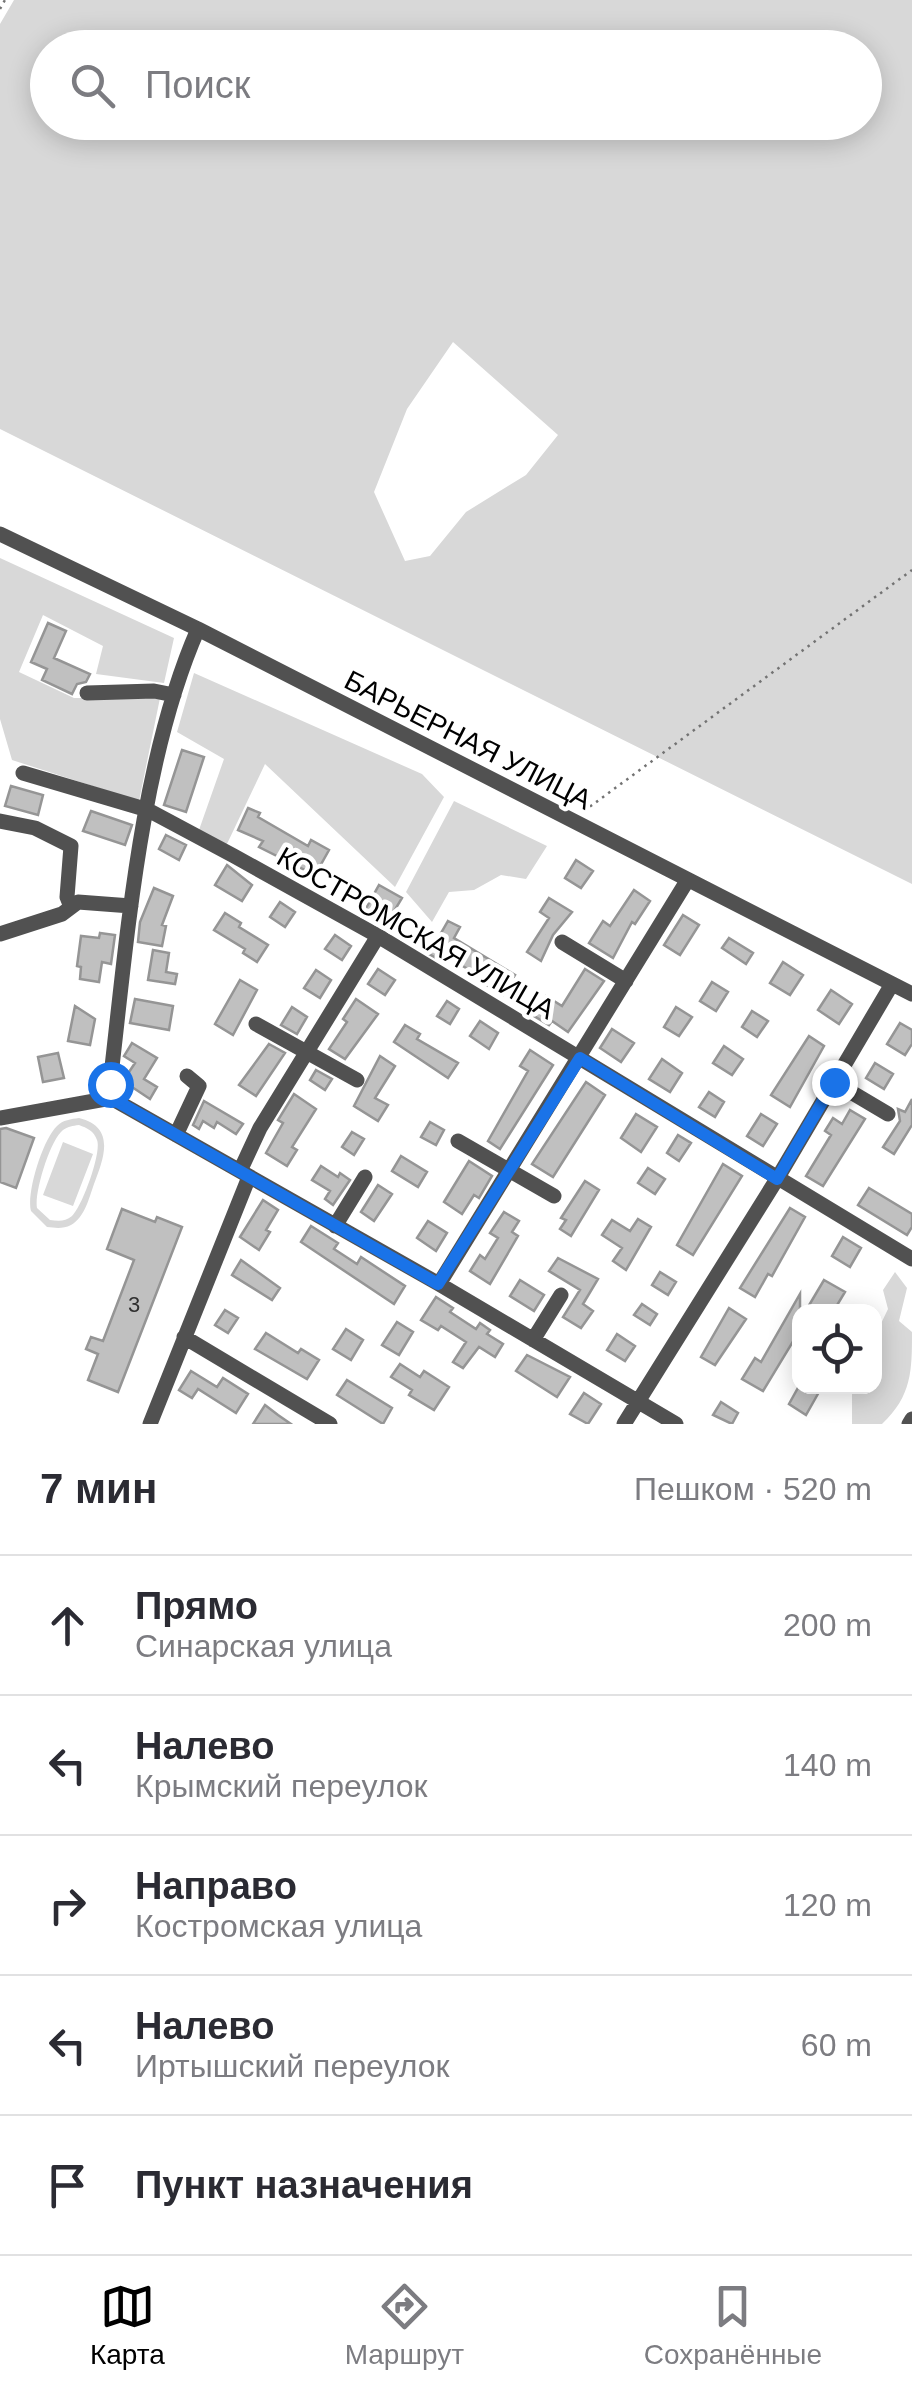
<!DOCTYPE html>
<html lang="ru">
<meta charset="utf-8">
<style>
:root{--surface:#fff;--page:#f2f2f3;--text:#2b2b33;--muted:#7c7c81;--line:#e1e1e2;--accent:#000}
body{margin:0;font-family:Arial,sans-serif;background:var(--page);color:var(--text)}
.controls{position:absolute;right:30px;bottom:30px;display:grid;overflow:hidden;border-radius:20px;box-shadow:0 5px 25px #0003}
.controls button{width:90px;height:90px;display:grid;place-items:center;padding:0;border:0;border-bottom:2px solid var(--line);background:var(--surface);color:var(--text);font:50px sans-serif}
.stop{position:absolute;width:30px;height:30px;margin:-22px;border:8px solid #1a73e8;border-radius:50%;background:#fff}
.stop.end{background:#1a73e8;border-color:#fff;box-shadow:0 2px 10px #0008}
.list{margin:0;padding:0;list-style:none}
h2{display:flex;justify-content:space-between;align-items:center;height:130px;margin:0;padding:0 40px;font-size:42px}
h2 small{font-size:32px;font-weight:400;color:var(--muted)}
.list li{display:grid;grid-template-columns:65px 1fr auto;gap:30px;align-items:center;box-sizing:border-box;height:140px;padding:0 40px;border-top:2px solid var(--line)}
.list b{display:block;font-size:38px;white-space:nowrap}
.list p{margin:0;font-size:32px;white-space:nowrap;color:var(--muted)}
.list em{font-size:32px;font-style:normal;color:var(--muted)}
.icon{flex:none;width:55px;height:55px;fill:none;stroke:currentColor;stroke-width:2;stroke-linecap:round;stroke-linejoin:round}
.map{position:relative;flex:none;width:912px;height:1424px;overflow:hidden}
.search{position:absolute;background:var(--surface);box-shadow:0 5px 25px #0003;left:30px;right:30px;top:30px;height:110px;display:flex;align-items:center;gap:25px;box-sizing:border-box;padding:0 35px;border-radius:55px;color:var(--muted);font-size:38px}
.sheet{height:830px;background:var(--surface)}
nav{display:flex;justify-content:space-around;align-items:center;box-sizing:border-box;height:140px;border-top:2px solid var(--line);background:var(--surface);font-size:28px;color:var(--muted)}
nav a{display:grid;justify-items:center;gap:5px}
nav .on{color:var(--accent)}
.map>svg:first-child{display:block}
</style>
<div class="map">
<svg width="912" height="1424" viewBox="0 0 912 1424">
<rect width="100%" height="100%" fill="#fff"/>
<!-- green -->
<path fill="#d8d8d8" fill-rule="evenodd" d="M14 0H912V884L0 429V24ZM48 48H864V122H48ZM453 342 558 435 526 475 466 512 430 556 405 561 374 492 407 409Z
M0 558 174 638 164 683 96 674 103 646 43 615 19 672 74 698H160L139 801 12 760 0 719Z
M194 673 422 774 444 797 395 887 265 764 226 846 199 830 224 759 177 732Z
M454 801 547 846 526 879 501 875 474 890 449 892 432 922 406 892Z
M79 1118C116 1127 104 1158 94 1184 89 1198 85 1217 71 1225 63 1229 56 1228 47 1227L31 1211C26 1193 43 1139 57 1126 63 1120 71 1119 79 1118ZM79 1125C87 1128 94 1131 97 1140 102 1152 82 1207 72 1216 65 1222 58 1221 50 1220L37 1208C34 1193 50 1140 63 1130 69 1126 72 1126 79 1125Z
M63 1142 93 1154 73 1206 43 1195Z
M895 1272 907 1288 899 1321 912 1332C912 1370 912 1396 882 1424H852V1387L874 1386 875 1336 888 1309 883 1290Z"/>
<!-- building -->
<path fill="#c0c0c0" stroke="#959595" stroke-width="2.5" d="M48 623 66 631 54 658 90 674 86 682 77 684 72 694 42 680 47 669 31 662Z
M182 750 204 757 186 812 164 805Z
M11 786 43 795 38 815 5 806Z
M248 808 260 813 258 817 308 846 311 840 329 850 315 875 259 847 263 841 238 830Z
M91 811 132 825 125 845 83 831Z
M166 835 186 845 179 860 159 849Z
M576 860 593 871 581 888 565 878Z
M227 865 252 885 242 901 215 885Z
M379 885 402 898 387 923 365 910Z
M154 888 173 896 162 925 166 926 162 946 138 942 140 922Z
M634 890 650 901 635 924 632 922 613 958 589 943 603 921 610 926Z
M549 898 572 912 553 935 541 961 527 952 549 918 540 912Z
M280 902 295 912 285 927 270 917Z
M225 913 241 923 239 927 268 945 257 962 243 953 245 949 214 930Z
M683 915 699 925 680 955 664 945Z
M448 921 460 927 454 938 515 975 503 995 480 981 482 977 443 955 440 960 429 954Z
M100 933 115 935 111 964 102 962 99 982 80 979 81 967 77 966 81 936 99 938Z
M335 935 351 946 342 960 325 949Z
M729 938 753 953 746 964 722 948Z
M153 950 169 953 166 972 177 974 175 984 148 980Z
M783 962 803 975 790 995 770 983Z
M378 969 395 980 385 995 368 984Z
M585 969 604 981 568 1032 552 1021 549 1025 534 1016 546 996 562 1006Z
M316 970 331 980 320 998 304 988Z
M240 980 257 990 233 1035 215 1024Z
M712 982 728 992 716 1011 700 1001Z
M831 990 852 1004 839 1024 818 1010Z
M135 999 173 1006 169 1030 130 1023Z
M356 999 378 1014 345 1059 329 1049 347 1022 343 1019Z
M447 1001 459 1009 450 1024 437 1016Z
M75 1006 95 1019 90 1045 68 1041Z
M292 1007 307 1017 297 1034 281 1025Z
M676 1007 692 1017 679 1036 664 1027Z
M752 1011 768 1021 757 1037 742 1027Z
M480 1021 498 1033 489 1049 470 1036Z
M900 1023 912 1030V1044L905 1055 887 1044Z
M405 1025 420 1034 417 1039 458 1063 448 1078 394 1042Z
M612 1029 634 1043 621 1062 600 1048Z
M809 1036 824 1046 790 1107 771 1095Z
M132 1043 157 1058 144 1079 157 1087 150 1099 123 1081 135 1063 124 1056Z
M269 1044 285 1053 256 1096 239 1085Z
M724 1046 743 1059 732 1075 713 1063Z
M530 1050 553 1065 500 1149 488 1141 528 1071 520 1066Z
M58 1053 64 1078 43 1082 38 1057Z
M380 1056 395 1066 375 1098 388 1105 378 1121 354 1106Z
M662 1059 682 1073 670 1092 649 1079Z
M875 1063 893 1074 884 1089 866 1078Z
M316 1070 332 1079 325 1090 310 1080Z
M586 1082 605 1095 553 1177 532 1164Z
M709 1092 724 1102 715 1117 699 1107Z
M294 1094 316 1109 292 1147 297 1150 287 1166 266 1153 283 1123 278 1120Z
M912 1099V1125L894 1154 883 1147 900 1121 898 1109 905 1112Z
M204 1101 243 1124 236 1134 217 1122 214 1128 203 1121 199 1129 193 1125Z
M850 1110 865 1119 823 1186 806 1176 831 1135 825 1131 833 1118 842 1124Z
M636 1114 657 1127 641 1152 621 1138Z
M761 1114 777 1124 763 1146 747 1136Z
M430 1122 444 1130 436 1145 421 1137Z
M6 1128 34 1138 16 1188 0 1182V1129Z
M352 1132 364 1139 354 1155 342 1147Z
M678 1135 691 1143 679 1161 667 1153Z
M401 1156 427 1172 418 1187 392 1171Z
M469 1161 492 1176 479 1198 474 1195 462 1214 444 1202Z
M723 1164 742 1176 693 1255 677 1245Z
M321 1166 338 1177 340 1173 350 1180 333 1205 325 1199 330 1191 312 1180Z
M648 1168 665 1179 655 1194 638 1183Z
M585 1181 599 1190 571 1236 560 1229 566 1220 561 1218Z
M378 1185 392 1194 374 1221 361 1212Z
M869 1188 912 1214V1227L907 1235 858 1205Z
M263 1200 278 1210 266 1230 270 1232 259 1250 240 1237Z
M790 1208 805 1217 772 1276 768 1274 755 1297 740 1288Z
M122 1209 155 1222 157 1217 182 1227 118 1392 88 1380 98 1354 86 1349 91 1337 103 1341 134 1260 107 1249Z
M504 1212 519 1221 512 1232 518 1236 490 1284 470 1271 480 1255 485 1259 498 1238 490 1233Z
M638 1219 651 1227 626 1270 613 1261 622 1248 602 1235 612 1220 630 1231Z
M428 1221 447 1233 436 1251 417 1238Z
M311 1226 338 1243 334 1249 357 1264 361 1257 405 1286 394 1304 301 1242Z
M843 1237 861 1248 850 1267 832 1256Z
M558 1258 598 1279 583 1304 593 1311 581 1328 563 1317 580 1290 549 1271Z
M241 1260 280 1288 272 1300 232 1275Z
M660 1272 676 1282 668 1295 652 1285Z
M520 1280 544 1295 534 1311 510 1296Z
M824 1280 845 1292 833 1312H805Z
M800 1294V1330L763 1391 742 1379 755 1358 761 1362Z
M436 1297 453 1308 450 1312 476 1329 480 1323 490 1330 487 1334 503 1344 495 1357 479 1347 463 1368 453 1362 466 1342 441 1326 438 1330 421 1320Z
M642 1304 657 1314 650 1325 634 1315Z
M729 1308 746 1319 715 1365 701 1357Z
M225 1310 238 1318 228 1333 215 1325Z
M397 1322 413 1332 399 1355 382 1345Z
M346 1329 363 1340 351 1360 333 1349Z
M266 1333 298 1353 301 1349 319 1360 307 1379 255 1349Z
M617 1334 635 1346 625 1361 607 1350Z
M527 1355 570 1377 557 1397 516 1371Z
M400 1364 420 1377 424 1371 449 1387 434 1410 409 1395 412 1390 391 1377Z
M191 1371 217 1387 223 1378 248 1394 236 1413 198 1389 192 1398 179 1390Z
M347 1380 392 1408 383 1424 337 1395Z
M799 1386H810L819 1392 806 1415 789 1404Z
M584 1393 601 1404 588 1424 570 1414Z
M721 1402 738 1413 732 1424 713 1415Z
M265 1405 278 1415 291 1424H253Z"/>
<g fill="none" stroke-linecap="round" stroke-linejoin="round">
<!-- path -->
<path stroke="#737373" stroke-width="2.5" stroke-dasharray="2.5 5" stroke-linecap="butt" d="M0 9 5 0
M584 811 912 570"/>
<!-- minor -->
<path stroke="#515151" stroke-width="15" d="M0 534 198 629 912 994
M87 693 154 691 174 695
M23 773 148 810 234 856 378 936 912 1259
M0 821 35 828 71 846 67 897 71 907
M0 934 62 914 78 902 131 906
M562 942 626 981
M256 1024 357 1080
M834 1082 888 1114
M111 1098 439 1284 676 1424
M111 1098 110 1084C127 940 140 761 198 629
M0 1118 111 1098
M176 1135 199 1086 187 1076
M458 1141 554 1196
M240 1171 260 1128 378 936
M335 1226 365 1177
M439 1284 687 881
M184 1337 330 1424
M533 1340 561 1295
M150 1424 249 1177
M624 1424 777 1179 892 984
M909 1424 912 1419"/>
</g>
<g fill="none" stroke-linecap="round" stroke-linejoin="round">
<!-- route -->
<path stroke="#1a73e8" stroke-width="12" d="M110 1084 111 1098 438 1284 580 1058 777 1179 834 1082"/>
</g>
<g text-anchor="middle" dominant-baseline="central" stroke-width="9" stroke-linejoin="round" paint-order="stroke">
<!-- number labels -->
<g font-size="22" fill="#303030">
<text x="134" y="1304">3</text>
</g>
<!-- street labels -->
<g font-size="28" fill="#000" stroke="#fff">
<text transform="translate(468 740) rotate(27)">БАРЬЕРНАЯ УЛИЦА</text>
<text transform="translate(416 933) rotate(30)">КОСТРОМСКАЯ УЛИЦА</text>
</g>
</g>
</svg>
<div class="controls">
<button><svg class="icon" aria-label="locate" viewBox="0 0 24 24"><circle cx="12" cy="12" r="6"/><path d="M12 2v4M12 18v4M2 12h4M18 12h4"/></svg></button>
</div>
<div class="stop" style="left:110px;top:1084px"></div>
<div class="stop end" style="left:834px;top:1082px"></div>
<div class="search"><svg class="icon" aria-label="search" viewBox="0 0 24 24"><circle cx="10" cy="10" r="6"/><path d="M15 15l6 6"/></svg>Поиск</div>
</div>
<section class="sheet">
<h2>7 мин<small>Пешком · 520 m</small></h2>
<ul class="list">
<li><svg class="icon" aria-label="ahead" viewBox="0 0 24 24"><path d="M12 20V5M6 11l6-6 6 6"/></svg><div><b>Прямо</b><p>Синарская улица</p></div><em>200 m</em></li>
<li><svg class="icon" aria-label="left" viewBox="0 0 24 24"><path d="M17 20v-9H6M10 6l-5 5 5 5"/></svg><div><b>Налево</b><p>Крымский переулок</p></div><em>140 m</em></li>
<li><svg class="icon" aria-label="right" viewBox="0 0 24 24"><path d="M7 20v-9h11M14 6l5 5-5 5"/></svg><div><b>Направо</b><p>Костромская улица</p></div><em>120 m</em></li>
<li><svg class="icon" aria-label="left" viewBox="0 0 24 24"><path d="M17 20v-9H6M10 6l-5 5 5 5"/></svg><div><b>Налево</b><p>Иртышский переулок</p></div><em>60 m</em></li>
<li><svg class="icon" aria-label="arrive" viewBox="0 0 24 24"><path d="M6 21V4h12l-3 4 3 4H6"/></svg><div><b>Пункт назначения</b></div></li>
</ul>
</section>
<nav>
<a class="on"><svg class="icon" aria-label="map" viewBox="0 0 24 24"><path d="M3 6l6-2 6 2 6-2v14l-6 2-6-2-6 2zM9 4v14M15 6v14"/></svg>Карта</a>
<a><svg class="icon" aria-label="directions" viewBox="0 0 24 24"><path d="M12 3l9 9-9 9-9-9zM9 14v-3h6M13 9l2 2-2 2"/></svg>Маршрут</a>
<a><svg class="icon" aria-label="saved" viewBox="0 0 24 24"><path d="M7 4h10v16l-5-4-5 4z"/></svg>Сохранённые</a>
</nav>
